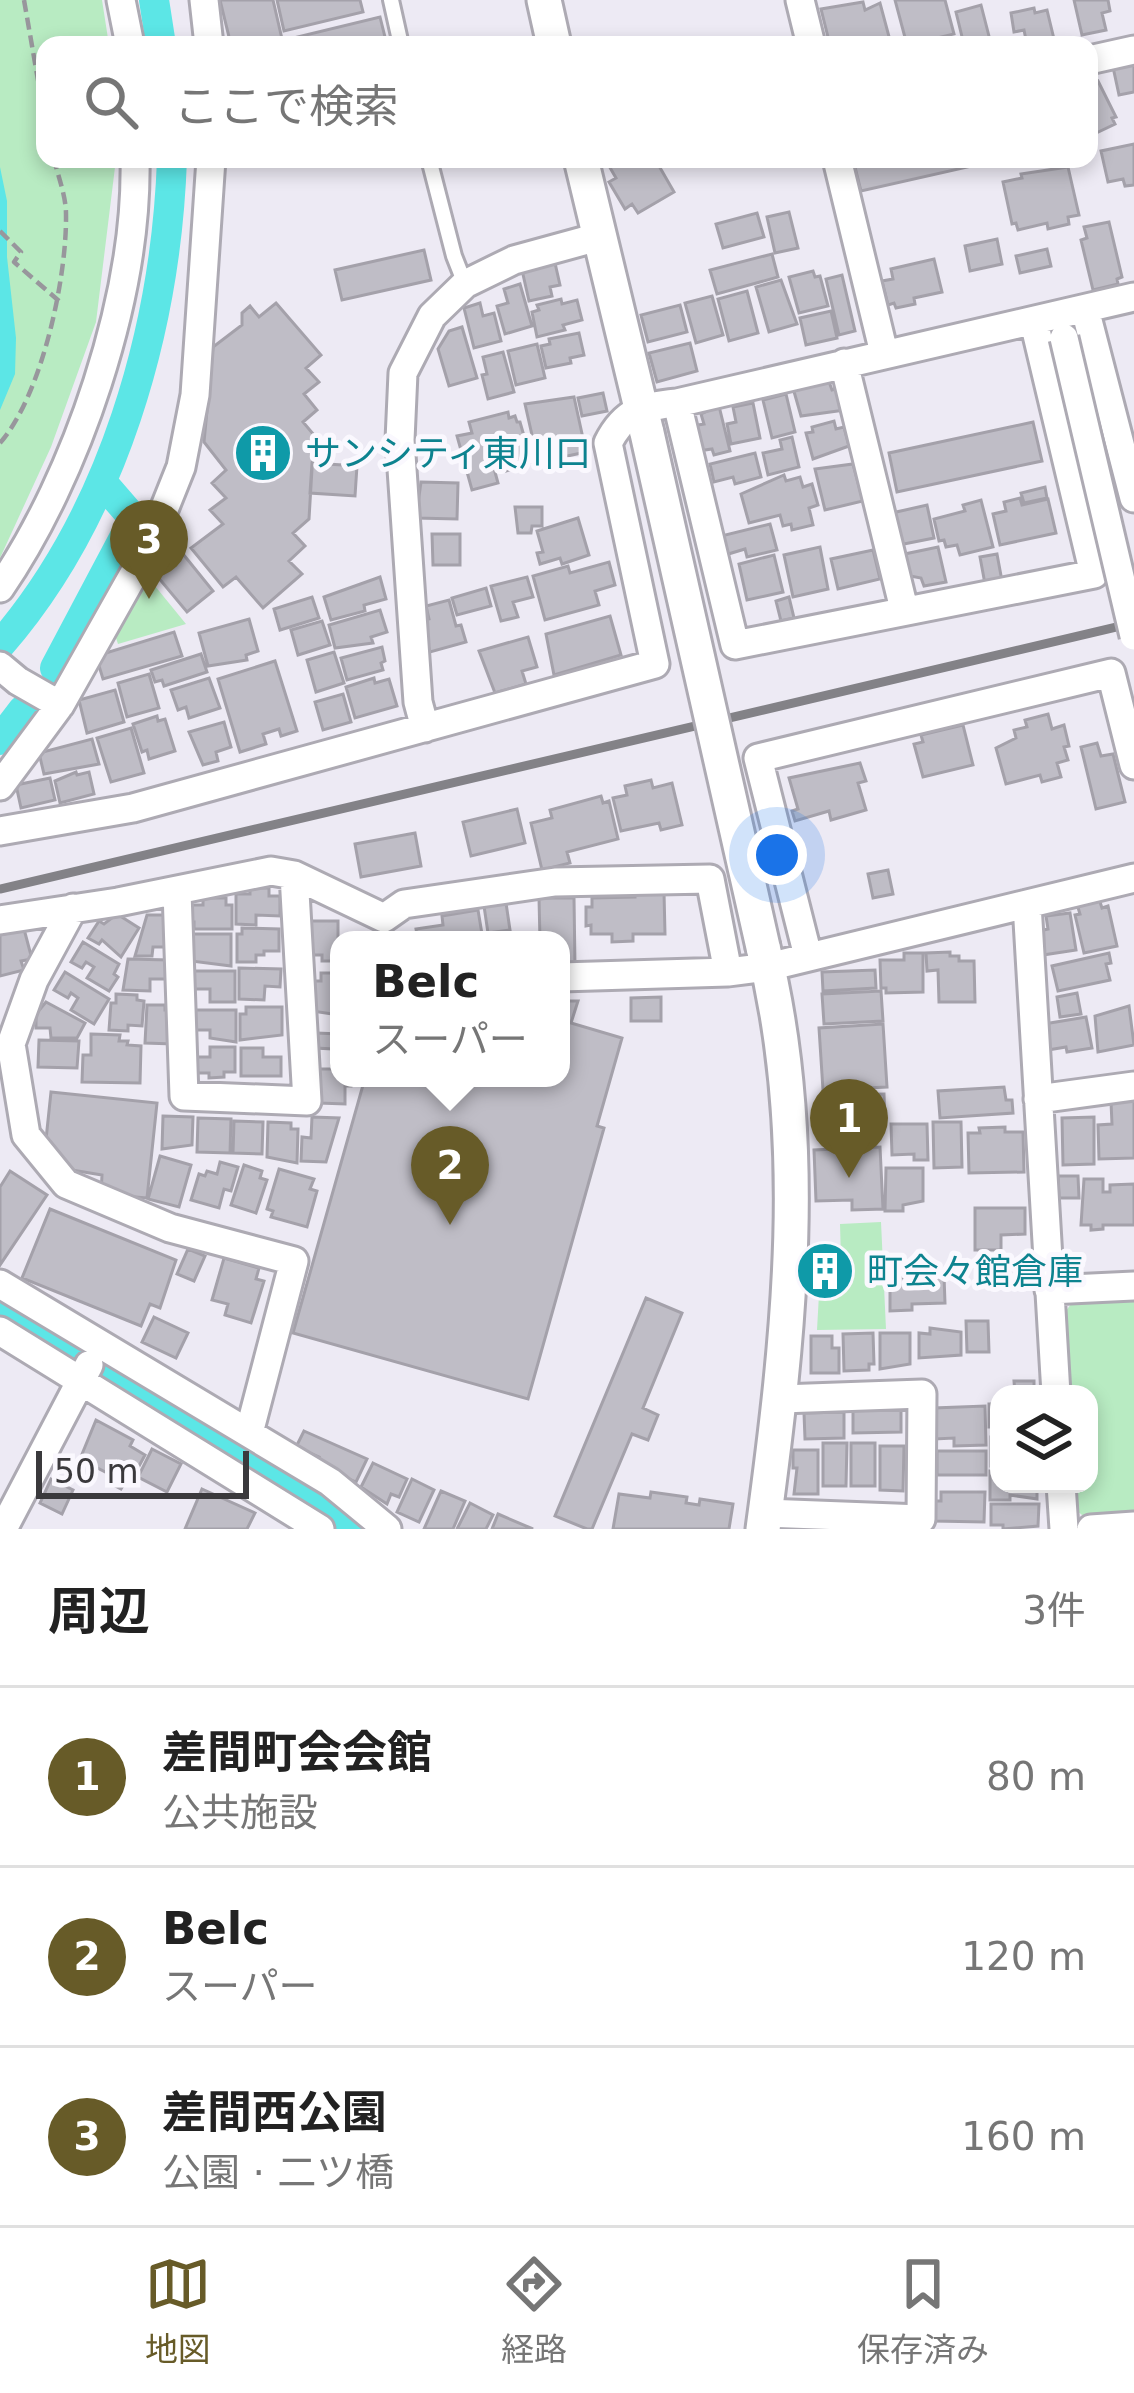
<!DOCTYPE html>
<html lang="ja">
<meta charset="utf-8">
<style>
:root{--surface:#fff;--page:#f6f6f6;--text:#222;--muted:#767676;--line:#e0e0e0;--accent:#675b28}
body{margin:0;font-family:"DejaVu Sans","Noto Sans JP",sans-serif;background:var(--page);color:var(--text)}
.controls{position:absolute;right:36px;bottom:36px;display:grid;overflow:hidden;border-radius:24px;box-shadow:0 6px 18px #0003}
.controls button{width:108px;height:108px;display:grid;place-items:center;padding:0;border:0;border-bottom:3px solid var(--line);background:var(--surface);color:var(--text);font:60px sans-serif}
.scale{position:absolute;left:36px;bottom:30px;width:213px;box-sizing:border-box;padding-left:12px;border:6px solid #3a393c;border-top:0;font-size:33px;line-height:42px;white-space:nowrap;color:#3a393c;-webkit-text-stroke:9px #faf8fe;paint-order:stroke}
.you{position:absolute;left:777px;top:855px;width:42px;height:42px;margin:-30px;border:9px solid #fff;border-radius:50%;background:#1a73e8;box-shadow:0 0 0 18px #1a73e833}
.badge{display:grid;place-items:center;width:78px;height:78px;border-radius:50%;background:var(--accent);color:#fff;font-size:39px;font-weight:700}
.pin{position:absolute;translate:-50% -99px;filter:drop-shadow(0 3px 6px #0008)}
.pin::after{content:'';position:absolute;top:63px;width:42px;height:36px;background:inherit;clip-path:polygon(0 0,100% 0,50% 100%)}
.popup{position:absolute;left:330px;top:931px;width:240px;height:156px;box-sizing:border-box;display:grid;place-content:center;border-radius:24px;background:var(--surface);filter:drop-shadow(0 3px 9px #0005);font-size:39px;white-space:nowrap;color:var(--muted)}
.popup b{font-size:45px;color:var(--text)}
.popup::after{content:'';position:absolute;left:50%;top:100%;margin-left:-24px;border:24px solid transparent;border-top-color:var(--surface)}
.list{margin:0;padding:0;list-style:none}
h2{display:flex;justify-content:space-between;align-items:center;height:156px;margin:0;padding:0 48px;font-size:51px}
h2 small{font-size:39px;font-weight:400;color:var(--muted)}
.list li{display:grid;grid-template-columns:78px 1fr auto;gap:36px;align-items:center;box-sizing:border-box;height:180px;padding:0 48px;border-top:3px solid var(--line)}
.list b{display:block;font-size:45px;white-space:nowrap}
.list p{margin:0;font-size:39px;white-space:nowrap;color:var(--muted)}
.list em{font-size:39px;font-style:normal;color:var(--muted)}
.icon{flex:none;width:66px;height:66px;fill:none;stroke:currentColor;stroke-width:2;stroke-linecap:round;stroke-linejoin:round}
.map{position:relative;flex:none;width:1134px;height:1529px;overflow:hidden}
.search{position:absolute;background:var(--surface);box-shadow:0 6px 18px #0003;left:36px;right:36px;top:36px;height:132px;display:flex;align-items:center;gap:30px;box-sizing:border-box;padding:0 42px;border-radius:24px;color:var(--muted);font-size:45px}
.sheet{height:696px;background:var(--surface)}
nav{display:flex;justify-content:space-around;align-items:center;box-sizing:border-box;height:168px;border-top:3px solid var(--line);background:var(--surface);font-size:33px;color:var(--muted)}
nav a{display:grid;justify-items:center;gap:6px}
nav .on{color:var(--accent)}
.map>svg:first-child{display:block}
</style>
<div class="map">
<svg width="1134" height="1529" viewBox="0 0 1134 1529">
<rect width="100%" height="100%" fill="#edeaf4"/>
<!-- green -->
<path fill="#b8ebc2" d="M0 0H102L109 45H45V159H116L96 322 51 447 0 558Z
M146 575 186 624 118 644 114 632Z
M881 1222 886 1329 817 1330 819 1294 842 1293 840 1224Z
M1134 1300V1517L1087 1519 1071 1506 1070 1484H1089V1394H1066L1063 1315 1071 1304Z"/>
<!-- water -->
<path fill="#5ce6e6" d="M0 167 7 201V257L16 338 15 374 0 410Z"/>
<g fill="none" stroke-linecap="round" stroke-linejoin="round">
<!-- canal -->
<path stroke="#5ce6e6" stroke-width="30" d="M154 0 161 45
M0 645C113 515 166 329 172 159
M55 668 134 519 102 482
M0 740 23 710
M0 1308 314 1500 349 1529"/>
</g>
<!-- building -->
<path fill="#bfbdc6" stroke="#a4a1aa" stroke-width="3" d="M220 0H273L282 39 231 45Z
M277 0H360L363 12 284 31Z
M895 0H945L954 34 924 41 925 45H907Z
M1074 0H1108L1110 11 1102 13 1106 30 1082 35Z
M863 2 865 10 880 3 891 44 830 45 821 9Z
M981 5 991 44 964 45 956 12Z
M1034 8 1035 13 1047 10 1054 39 1027 45 1024 30 1014 32 1011 13Z
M380 17 387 45H291L289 39Z
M1134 63V92L1119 95 1113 67Z
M1098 81 1116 117 1112 118 1115 124 1090 136 1089 85Z
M1134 144V185L1125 186 1123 179 1108 182 1101 151Z
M605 159H655L674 192 638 213 632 204 625 209 609 182 616 178Z
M853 159H970L972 166 861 191Z
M1068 167 1079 215 1068 217 1069 224 1048 229 1047 223 1018 230 1016 223 1012 224 1003 182 1022 178 1021 174Z
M789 212 798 248 775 253 767 217Z
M757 213 764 237 723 248 716 224Z
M1109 222 1122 277 1117 279 1118 284 1093 290 1081 240 1087 238 1084 227Z
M997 239 1002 264 970 271 965 246Z
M1047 249 1051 266 1020 273 1016 256Z
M424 250 431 280 342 300 335 270Z
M772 254 778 277 717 294 710 270Z
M934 259 942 292 914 298 915 304 896 308 894 303 888 305 882 281 893 279 891 269Z
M555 263 560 285 550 287 552 296 529 301 522 270Z
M813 271 815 277 820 276 828 306 799 313 789 277Z
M842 275 855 331 839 335 826 279Z
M781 280 797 324 769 332 756 287Z
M520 284 532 326 505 334 497 306 508 303 504 289Z
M747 291 758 333 729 341 718 299Z
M712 296 723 335 696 343 685 303Z
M561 299 562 304 577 300 582 320 563 325 565 330 537 337 532 312 539 310 537 305Z
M276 303 321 355 306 368 319 382 304 394 317 410 303 422 314 435 309 519 293 533 305 546 289 561 302 574 263 608 236 577 223 587 191 548 223 524 210 510 226 498 212 483 226 470 204 442 213 347 242 325V313L250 306 259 317Z
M480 303 483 316 494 313 501 341 474 348 464 308Z
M680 305 687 332 648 342 641 315Z
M831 311 837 338 806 345 800 318Z
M462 327 477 378 449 386 438 349 449 331Z
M579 333 584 355 570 358 571 363 546 368 541 346 550 344 549 339Z
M690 343 697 371 657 382 649 353Z
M537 344 545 378 516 385 508 351Z
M503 352 514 392 488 399 482 375 487 374 483 357Z
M828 379 832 390 840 388 845 410 801 416 793 388Z
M603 393 607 411 582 416 578 398Z
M786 394 795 432 772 438 763 400Z
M574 397 586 452 544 461 540 443 534 444 525 404Z
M753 403 760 438 731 444 727 424 736 422 733 407Z
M719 406 730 451 714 455 712 449 698 451 692 426 704 424 701 414Z
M508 412 509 418 515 416 517 422H520L526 443 532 441 537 460 506 471 503 459 492 461 498 483 472 490 457 436 472 433 469 422Z
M834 421 836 429 844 427 849 446 813 459 806 433 813 432 812 427Z
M1033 422 1042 461 897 492 889 453Z
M792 437 799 467 768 475 763 453 782 449 780 440Z
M755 453 761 477 735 484 733 477 714 482 710 464Z
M312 463 357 466 355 496 310 493Z
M853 464 863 501 825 510 815 469Z
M784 475 786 481 800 477 803 487 812 484 818 505 809 508 813 525 792 530 791 524 783 526 780 515 749 523 741 494Z
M421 482 458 483 457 519 416 518Z
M1045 487 1047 498 1024 503 1021 493Z
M1020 498 1022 505 1048 499 1056 533 1000 545 993 514 1006 511 1004 502Z
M981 500 993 547 960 555 957 545 946 547 944 540 939 541 934 519 965 511 963 505Z
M927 505 934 538 899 545 892 513Z
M515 507H542V526H532L531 533H518Z
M578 518 589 555 562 564 560 558 540 564 537 553 543 552 537 531Z
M770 524 777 550 747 557 745 549 725 555 721 536Z
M432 534H460V565H433Z
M820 547 828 589 793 597 784 555Z
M938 547 946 582 924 586 921 578 905 575 900 555Z
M179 549 213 591 187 612 152 570Z
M873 550 880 579 838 589 831 559Z
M997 554 1002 581 985 584 980 557Z
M774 555 783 592 747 600 739 564Z
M609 562 615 585 595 591 599 605 545 620 533 576 568 566 570 573Z
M380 577 386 599 364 605 365 611 331 620 324 597Z
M527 577 533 597 513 602 518 617 501 621 491 586Z
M486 588 491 606 457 615 452 598Z
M312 597 319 618 280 630 274 609Z
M789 597 794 618 781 621 776 601Z
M449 600 456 626 461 625 466 642 430 652 421 621 429 619 426 606Z
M380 610 387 632 371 637 373 643 335 648 329 625Z
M610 616 621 655 554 675 546 634Z
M249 619 258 651 246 655 247 660 208 666 199 633Z
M322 621 330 645 298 655 291 630Z
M174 632 182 656 103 679 96 656Z
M528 637 537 667 522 671 526 684 495 693 479 651Z
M382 647 385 661 381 663 383 670 347 680 341 658Z
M334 652 344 683 316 692 307 660Z
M201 654 207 672 164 686 162 680 155 682 151 670Z
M275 661 297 731 281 736 279 729 263 734 266 744 240 752 218 679Z
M149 674 159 708 127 717 118 683Z
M209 678 220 708 189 718 186 707 178 710 171 690Z
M374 678 375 683 389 679 397 706 355 718 346 687Z
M115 690 124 722 87 733 79 700Z
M343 694 351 722 323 730 315 702Z
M1048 714 1052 729 1064 725 1069 746 1064 747 1068 760 1057 763 1061 777 1042 782 1040 775 1006 784 996 748 1016 738 1014 730 1027 727 1025 720Z
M157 716 158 721 165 719 175 751 149 759 147 750 142 752 133 724Z
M224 722 231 747 216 752 218 761 203 765 189 732Z
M963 725 973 765 923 777 914 744 923 742 921 735Z
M131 728 144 773 111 782 97 738Z
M92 739 99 764 44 774 39 753Z
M1097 743 1101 756 1113 754 1125 802 1096 809 1081 747Z
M860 763 866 781 858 783 866 810 831 820 829 811 795 821 792 811 798 809 789 778Z
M76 772 77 775 89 772 94 794 60 803 55 781Z
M50 778 55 800 21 808 16 785Z
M651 780 653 788 672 783 682 825 661 830 659 823 621 831 613 798 627 795 625 786Z
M601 796 603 803 609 801 618 839 567 852 570 863 542 870 531 823 552 818 550 810Z
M517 809 525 843 471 856 463 822Z
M415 833 421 866 361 877 355 844Z
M888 870 893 894 873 898 868 874Z
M250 888H269V896H280V916L256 915V925L236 924V894H250Z
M635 892H664L665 934H633V941L612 942V934H591V925L586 926V907H592V898L635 897Z
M203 898H226V905H232V929H194V922H188V905H203Z
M539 898H574L575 966H561V940H540Z
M1099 899 1102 908 1108 906 1117 946 1084 953 1075 915 1080 914 1077 904Z
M506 903 510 930 488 933 484 906Z
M478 910 483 940H418L416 929 443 925 442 916Z
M1070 913 1076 950 1043 955 1039 931 1048 929 1046 916Z
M117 914 139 928 121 957 102 940 99 944 88 938 99 921 104 924Z
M147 915H171L170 947H153L152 956H135Z
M310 921H338V961H322V955H310Z
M242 928 279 929V951H264V955H256V962H237V934H242Z
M24 929 32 959 21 961 24 970 0 976V935Z
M188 934H231V966L191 961Z
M83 942 119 964 114 974 118 977 109 991 87 978 94 967 86 962 82 968 71 962Z
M950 952V956H959V961H974L975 1002H939L938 970 927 971 926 953Z
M904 953H923V992L886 993V988H881L880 960H904Z
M1109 953 1111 963 1106 964 1110 980 1058 991 1052 966Z
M128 959 169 960V979H150V991L123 990Z
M239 968 281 969 280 987 265 986 264 1000 239 999Z
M875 970 876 988 823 991 822 972Z
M190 971H235V1002H210V989H190Z
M65 972 109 999 94 1024 71 1010 78 998 71 993 68 998 54 990Z
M321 973H339V1015L312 1011V981H321Z
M881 991 883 1021 824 1024 822 994Z
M1077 993 1081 1014 1060 1017 1057 997Z
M116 994 137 995V1000L144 1001 142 1026 128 1025V1031L109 1030 111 1003H116Z
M661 997V1021H631V998Z
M561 1001H578L571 1023 622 1038 597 1126 604 1128 528 1399 293 1333 365 1078H428L457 1086 459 1078H561Z
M46 1002 85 1023 77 1038H51L50 1028H36V1014Z
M147 1005H165V1010H174L173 1044 145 1043Z
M1129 1006 1134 1045 1098 1052 1095 1016Z
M246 1007H282V1035L240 1040V1014H246Z
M192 1010H236V1042L210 1038V1030H192Z
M1086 1017 1092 1048 1067 1052 1066 1047 1048 1050 1044 1024Z
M883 1024 887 1087 823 1090 819 1028Z
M316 1033 339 1034V1065H332L333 1049 315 1048Z
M91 1034 120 1035 119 1041H128L127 1045 141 1046 140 1083 82 1082 83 1055H91Z
M39 1040 79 1041 77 1068 38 1067Z
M210 1047H235V1072H224V1077L209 1078V1073H192V1057H210Z
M241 1048H263V1057H281V1076H241Z
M314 1069H339V1078H351V1086H345V1104L319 1103Z
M1004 1087 1006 1100H1012L1013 1113 940 1118 938 1091Z
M51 1092 157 1103 147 1198 101 1194 102 1175 60 1168 45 1149Z
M884 1094 885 1126 842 1128 841 1119 824 1120V1095Z
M1134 1101V1158L1099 1159 1098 1125 1112 1124 1111 1102Z
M163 1116 193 1117 192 1145 162 1149Z
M312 1117 339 1118 326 1162 301 1161 302 1137 311 1138Z
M1094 1117V1164L1063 1165 1062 1118Z
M198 1118 231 1119 230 1153 197 1152Z
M234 1121 263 1122 262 1154 233 1153Z
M268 1122 291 1123V1129H298L297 1163 267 1157Z
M933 1122H961L962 1167 934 1168Z
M891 1124H927L928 1160H914V1154L892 1155Z
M1005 1127V1132H1023L1024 1172 969 1173 968 1133H980L979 1128Z
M880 1147 883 1209 852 1210V1200L816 1201 814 1150Z
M160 1156 191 1165 179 1207 148 1199Z
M220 1162 238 1167 231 1191 224 1189 219 1208 191 1200 199 1174 205 1176 207 1171 217 1174Z
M244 1165 262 1171 260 1178 267 1180 256 1213 231 1205Z
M886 1168H923V1201L903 1205V1211H885Z
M279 1169 314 1179 310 1189 317 1191 307 1227 271 1217 273 1211 267 1209Z
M10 1171 47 1195 0 1265V1187Z
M1058 1176H1078L1079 1198H1059Z
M1084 1179H1103V1192H1110V1185L1134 1184V1225H1103V1229L1091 1230V1225H1081Z
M975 1208H1025V1234L1001 1235V1250H975Z
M50 1209 176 1260 160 1308 150 1304 141 1326 22 1278Z
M188 1249 205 1256 194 1281 177 1274Z
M815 1252H834L835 1290 816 1291Z
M224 1258 259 1268 256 1279 264 1281 251 1323 225 1315 228 1304 212 1300Z
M944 1276 945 1303 912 1304V1310L890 1311V1278Z
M646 1298 682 1313 643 1408 658 1415 648 1440 632 1434 592 1529H587L555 1516Z
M154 1317 188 1333 176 1358 142 1342Z
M966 1321H988L989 1352H967Z
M930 1328 961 1332V1355L919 1358V1333L930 1334Z
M873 1333 874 1364H869V1370L844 1371 843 1334Z
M880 1333H910V1364L880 1369Z
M811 1336H832V1348H839V1373H811Z
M1014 1381H1034V1394H1015Z
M989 1404H999V1427H989Z
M985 1406 986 1445 954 1446V1438L935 1439 934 1408Z
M853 1410H901V1432L853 1433Z
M844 1412V1438L805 1439 804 1413Z
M96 1420 133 1440 130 1446 145 1455 132 1479 128 1477 121 1489 108 1482 111 1475 80 1459Z
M304 1431 367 1459 356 1482 316 1464 319 1457 296 1447Z
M991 1437H999V1466H991Z
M823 1443H847L846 1486H823Z
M851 1443H875V1486H851Z
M880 1446H904L903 1491 880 1490Z
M152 1449 181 1464 167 1492 138 1477Z
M793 1450H818V1494H794L797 1468H793Z
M937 1451H986V1475H937Z
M373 1463 407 1479 399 1497 391 1494 387 1504 361 1487Z
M990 1471H999V1484H1037V1499L1010 1495V1500H990Z
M51 1479 73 1490 62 1514 40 1503Z
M412 1479 434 1490 419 1522 397 1512Z
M202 1489 255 1513 247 1529H185Z
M441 1491 465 1501 453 1529H424Z
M651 1492 687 1497 686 1503 699 1505 700 1499 733 1504 729 1529H613L619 1494 650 1498Z
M941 1492H985L984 1522 934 1521 935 1501H941Z
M470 1503 493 1515 486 1529H457Z
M991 1504H1039L1038 1526 1003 1529V1525H991Z
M498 1514 533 1529H492Z"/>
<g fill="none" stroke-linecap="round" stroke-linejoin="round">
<defs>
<path id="service" d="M391 0 401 45
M429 159 454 256 465 284"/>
<path id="minor" d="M121 0 130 45
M204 0 209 45
M800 0 811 45
M1089 60 1134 50
M837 159 884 353
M1085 309 1134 498
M844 363 904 609
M677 403 1134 297
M0 588C77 476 138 296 135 159
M0 666 18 681 60 705
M425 728 418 702 400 440 403 373 432 316 465 284 514 260 598 237
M0 786 60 705 149 547 181 467 195 395 211 159
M0 831 133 808 655 664 608 443C624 411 643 406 677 403L735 645 1094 574 1034 322
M177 891 184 1096 307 1101 294 875
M1027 904 1056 1394
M73 908 34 980 11 1044 26 1135 66 1184 170 1228 294 1261 249 1433
M0 920 118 902 271 871 294 875 384 918 404 904 555 882 710 879 728 972 768 967 1134 878
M808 956 758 758 1111 673 1134 765
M561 977 728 972
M1038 1099 1134 1086
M0 1284 330 1482 387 1529
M1049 1290 1134 1286
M0 1331 320 1529
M1061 1484 1064 1529
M765 1513 921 1519 922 1394 781 1399
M3 1529 89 1365
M1091 1529 1134 1526"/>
<path id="tertiary" d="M544 0 554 45
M581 159 647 433
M763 1529C789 1337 811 1138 763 947"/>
</defs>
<!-- service casing -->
<use href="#service" stroke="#adaab3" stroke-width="20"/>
<!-- minor casing -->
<use href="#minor" stroke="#adaab3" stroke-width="33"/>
<!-- tertiary casing -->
<use href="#tertiary" stroke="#adaab3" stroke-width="39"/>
<!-- path -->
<path stroke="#98969c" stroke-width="4.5" stroke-dasharray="12 6" stroke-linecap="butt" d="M24 0 45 120
M0 231 21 252 14 262 59 301
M0 443C42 395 67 278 66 214 66 196 58 176 54 159"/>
<!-- service -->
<use href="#service" stroke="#fff" stroke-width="14"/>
<!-- minor -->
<use href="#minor" stroke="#fff" stroke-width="27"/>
<!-- tertiary -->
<use href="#tertiary" stroke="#fff" stroke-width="33"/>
<!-- rail -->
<path stroke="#838287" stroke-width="9" d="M0 889 1134 623"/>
<defs>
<path id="minor-bridge" d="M1064 338 1134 636"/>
<path id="tertiary-bridge" d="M647 433 763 947"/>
</defs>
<!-- minor-bridge casing -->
<use href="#minor-bridge" stroke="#adaab3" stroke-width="33" stroke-linecap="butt"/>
<!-- tertiary-bridge casing -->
<use href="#tertiary-bridge" stroke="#adaab3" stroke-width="39" stroke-linecap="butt"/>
<!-- minor-bridge -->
<use href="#minor-bridge" stroke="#fff" stroke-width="27"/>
<!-- tertiary-bridge -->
<use href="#tertiary-bridge" stroke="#fff" stroke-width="33"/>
</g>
<!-- icons -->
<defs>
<symbol id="building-disc" viewBox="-11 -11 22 22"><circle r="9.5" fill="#0f9aa8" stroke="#faf8fe"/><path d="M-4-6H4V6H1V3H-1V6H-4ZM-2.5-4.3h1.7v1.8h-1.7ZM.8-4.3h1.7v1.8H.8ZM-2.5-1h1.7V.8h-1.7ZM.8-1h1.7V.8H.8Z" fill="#fff"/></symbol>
</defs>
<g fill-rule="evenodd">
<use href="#building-disc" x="230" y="420" width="66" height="66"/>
<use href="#building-disc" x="792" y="1238" width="66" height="66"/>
</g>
<g text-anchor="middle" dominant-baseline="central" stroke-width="10" stroke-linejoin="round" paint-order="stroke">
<!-- culture labels -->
<g font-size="36" fill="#0d838f" stroke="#faf8fe" text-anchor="start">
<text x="305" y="453">サンシティ東川口</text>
<text x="867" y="1271">町会々館倉庫</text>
</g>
</g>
</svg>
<div class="controls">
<button><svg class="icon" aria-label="layers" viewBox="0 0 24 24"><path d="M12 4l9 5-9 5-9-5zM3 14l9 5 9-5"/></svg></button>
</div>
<div class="scale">50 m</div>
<div class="you"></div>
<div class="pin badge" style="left:849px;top:1178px">1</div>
<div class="pin badge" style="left:450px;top:1225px">2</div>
<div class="popup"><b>Belc</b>スーパー</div>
<div class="pin badge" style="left:149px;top:599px">3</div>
<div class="search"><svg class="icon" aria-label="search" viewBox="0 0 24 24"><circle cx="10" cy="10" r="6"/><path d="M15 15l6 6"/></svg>ここで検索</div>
</div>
<section class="sheet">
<h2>周辺<small>3件</small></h2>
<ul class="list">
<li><span class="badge">1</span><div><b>差間町会会館</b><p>公共施設</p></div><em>80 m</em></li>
<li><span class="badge">2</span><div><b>Belc</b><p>スーパー</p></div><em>120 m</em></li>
<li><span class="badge">3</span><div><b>差間西公園</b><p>公園 · 二ツ橋</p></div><em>160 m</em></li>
</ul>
</section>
<nav>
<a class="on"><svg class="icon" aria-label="map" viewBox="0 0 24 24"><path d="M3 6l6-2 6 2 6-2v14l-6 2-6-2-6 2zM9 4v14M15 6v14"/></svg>地図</a>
<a><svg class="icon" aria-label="directions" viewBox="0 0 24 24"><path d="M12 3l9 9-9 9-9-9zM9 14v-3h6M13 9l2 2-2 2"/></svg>経路</a>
<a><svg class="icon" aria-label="saved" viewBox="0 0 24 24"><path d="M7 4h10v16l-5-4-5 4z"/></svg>保存済み</a>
</nav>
